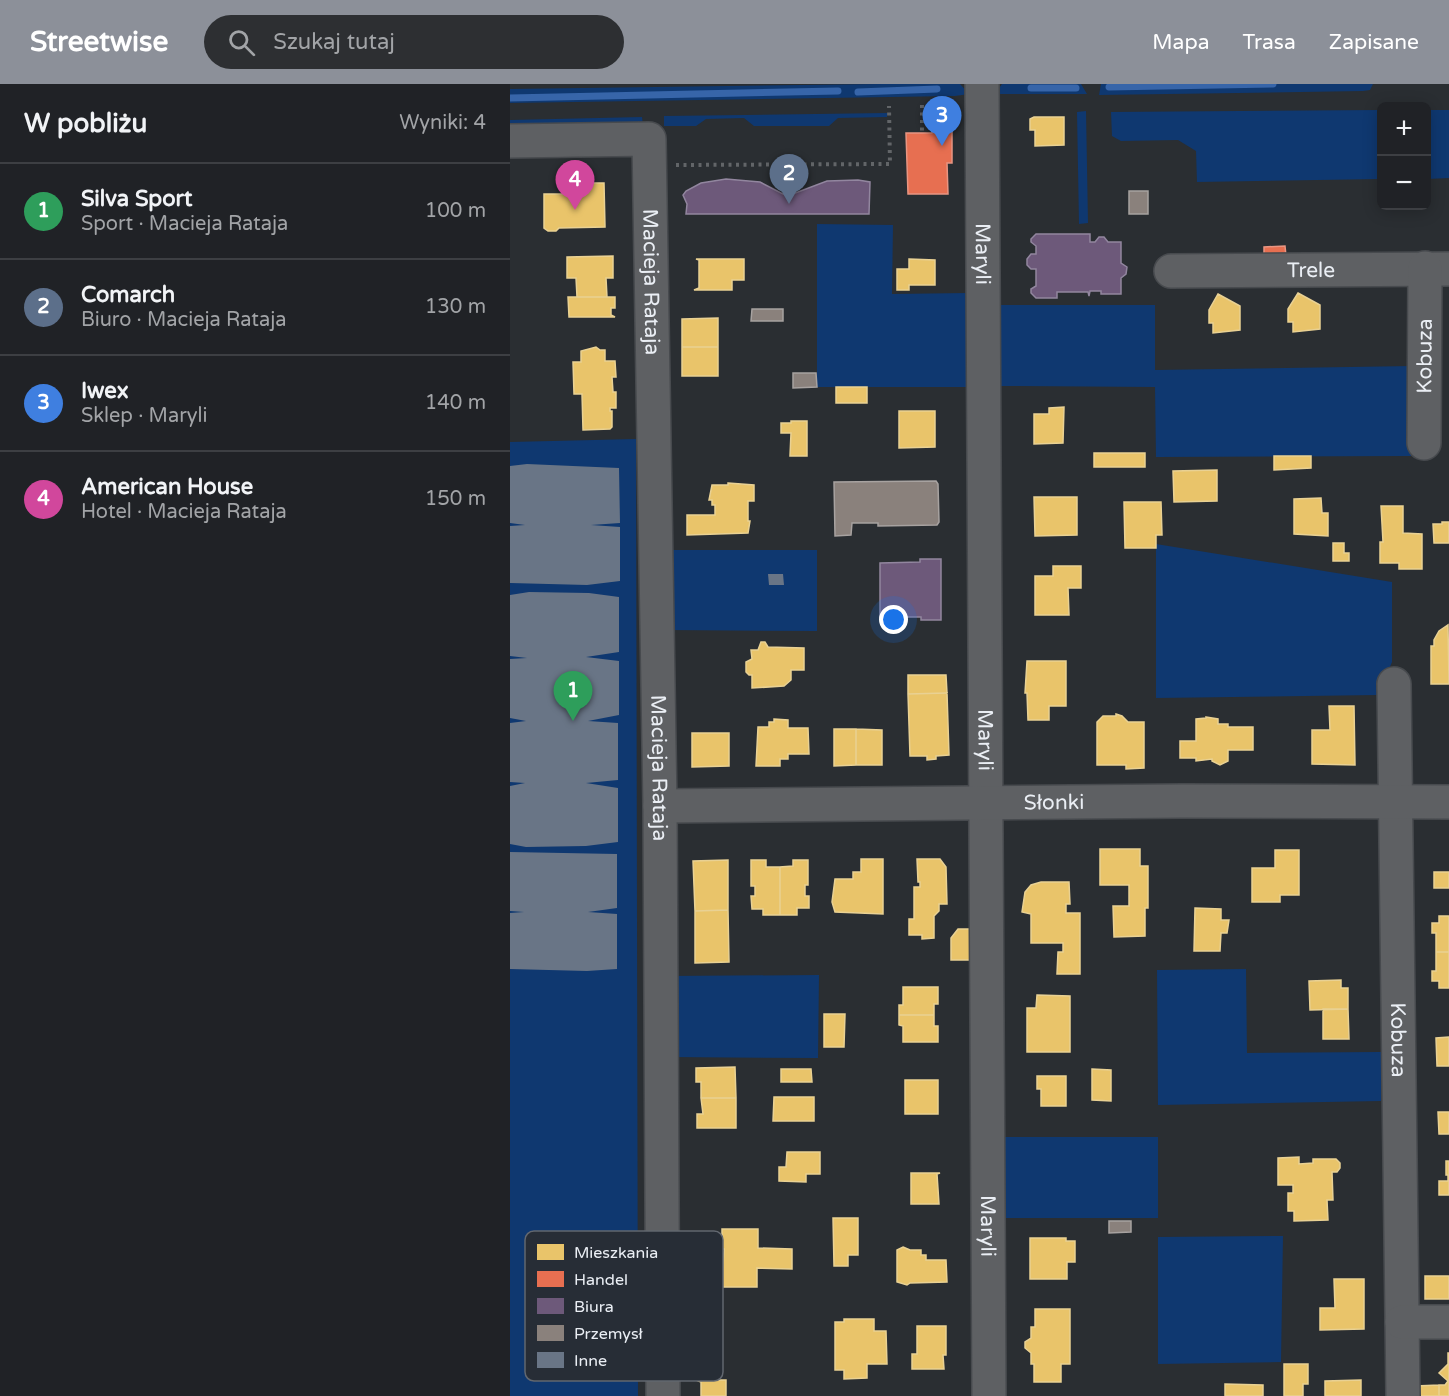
<!DOCTYPE html>
<html lang="pl">
<meta charset="utf-8">
<style>
:root{--surface:#202226;--page:#2d2f32;--text:#f1f3f6;--muted:#a2a4a7;--line:#3d3f43;--accent:#8c9099}
body{margin:0;font-family:"Varela Round",sans-serif;background:var(--page);color:var(--text)}
.controls{position:absolute;right:18px;top:18px;display:grid;overflow:hidden;border-radius:9px;box-shadow:0 3px 15px #0003}
.controls button{width:54px;height:54px;display:grid;place-items:center;padding:0;border:0;border-bottom:2px solid var(--line);background:var(--surface);color:var(--text);font:30px sans-serif}
.you{position:absolute;left:384px;top:536px;width:21px;height:21px;margin:-15px;border:4px solid #fff;border-radius:50%;background:#1a73e8;box-shadow:0 0 0 9px #1a73e833}
.badge{display:grid;place-items:center;width:39px;height:39px;border-radius:50%;background:var(--accent);color:#fff;font-size:20px;font-weight:700}
.pin{position:absolute;translate:-50% -50px;filter:drop-shadow(0 2px 3px #0008)}
.pin::after{content:'';position:absolute;top:32px;width:21px;height:18px;background:inherit;clip-path:polygon(0 0,100% 0,50% 100%)}
.list{margin:0;padding:0;list-style:none}
h2{display:flex;justify-content:space-between;align-items:center;height:78px;margin:0;padding:0 24px;font-size:26px}
h2 small{font-size:20px;font-weight:400;color:var(--muted)}
.list li{display:grid;grid-template-columns:39px 1fr auto;gap:18px;align-items:center;box-sizing:border-box;height:96px;padding:0 24px;border-top:2px solid var(--line)}
.list b{display:block;font-size:22px;white-space:nowrap}
.list p{margin:0;font-size:20px;white-space:nowrap;color:var(--muted)}
.list em{font-size:20px;font-style:normal;color:var(--muted)}
.icon{flex:none;width:33px;height:33px;fill:none;stroke:currentColor;stroke-width:2;stroke-linecap:round;stroke-linejoin:round}
.map{position:relative;flex:none;width:939px;height:1312px;overflow:hidden}
header{display:flex;align-items:center;gap:36px;box-sizing:border-box;height:84px;padding:0 30px;background:var(--accent);color:#fff}
header strong{font-size:28px}
nav{display:flex;gap:33px;margin-inline-start:auto;font-size:21px}
.search{width:420px;height:54px;background:var(--page);display:flex;align-items:center;gap:15px;box-sizing:border-box;padding:0 21px;border-radius:33px;color:var(--muted);font-size:22px}
main{display:flex}
aside{flex:1;background:var(--surface)}
.map>svg:first-child{display:block}
</style>
<header>
<strong>Streetwise</strong>
<div class="search"><svg class="icon" aria-label="search" viewBox="0 0 24 24"><circle cx="10" cy="10" r="6"/><path d="M15 15l6 6"/></svg>Szukaj tutaj</div>
<nav><a>Mapa</a><a>Trasa</a><a>Zapisane</a></nav>
</header>
<main>
<aside>
<h2>W pobliżu<small>Wyniki: 4</small></h2>
<ul class="list">
<li><span class="badge" style="background:#2e9e5b">1</span><div><b>Silva Sport</b><p>Sport · Macieja Rataja</p></div><em>100 m</em></li>
<li><span class="badge" style="background:#5c6f8a">2</span><div><b>Comarch</b><p>Biuro · Macieja Rataja</p></div><em>130 m</em></li>
<li><span class="badge" style="background:#3f7fe0">3</span><div><b>Iwex</b><p>Sklep · Maryli</p></div><em>140 m</em></li>
<li><span class="badge" style="background:#d1479c">4</span><div><b>American House</b><p>Hotel · Macieja Rataja</p></div><em>150 m</em></li>
</ul>
</aside>
<div class="map">
<svg width="939" height="1312" viewBox="0 0 939 1312">
<rect width="100%" height="100%" fill="#2a2e32"/>
<!-- green -->
<path fill="#0f3870" d="M371 0H450L459 10 445 12 0 19V5Z
M492 0H571L577 10H485Z
M591 0H863L860 6 853 7 589 11Z
M871 26V95L687 98 686 67 668 56 611 57 602 52 601 28Z
M916 26H939V94L917 95Z
M576 27 578 139 569 140 567 28Z
M377 29V33L328 34 319 42H244L234 34 196 35 186 42H154V32Z
M132 33 133 41 0 45V36Z
M307 140 383 141 382 210 459 209V303H307Z
M491 221H645V286L903 282 901 372 646 373 645 303 490 302Z
M126 355 128 1312H0V358Z
M646 460 882 498V578L868 611 646 614Z
M156 466H307V547L155 546Z
M736 885 737 969 871 968V1017L648 1021 647 886Z
M309 891 308 974 157 973V892Z
M492 1053H648V1134H493Z
M773 1152 771 1278 648 1280V1153Z"/>
<!-- homes -->
<path fill="#e9c46a" stroke="#e9d193" stroke-width="1.5" d="M524 33H554V61L525 62V46H520V35Z
M69 99H94L95 143 49 144 46 147H38L34 144V110H69Z
M103 172V194H96L97 213H67L66 194H57V173Z
M186 175H234V196H222V206H184L189 204V176Z
M399 175 425 176V201H399V206H387V185H399Z
M788 209 810 221V245L783 248V238H778V225Z
M708 210 730 222V246L703 249V239H699V226Z
M58 213H105V224H101V231L105 233H59Z
M208 234V263H172V235Z
M86 263 90 266H95V277H105L106 293H102L103 308H106V324H100V327H102V343L100 345 73 346 72 310H64L63 278H71V267Z
M172 263H208V292H172Z
M326 303H357V319H326Z
M554 323 553 359 524 360V330H539V324Z
M389 327H425V363L389 364Z
M281 337H297V372H280L281 349H271V339H281Z
M584 369H635V383H584Z
M764 372H801V384L764 386Z
M707 386V417L664 418 663 387Z
M218 399 244 401V417H238V437H240L238 449 177 451V431H205V421H202V416H199L202 401H218Z
M524 413H567V451L525 452Z
M811 414 812 429H818V452L784 450V415Z
M614 418H651L652 451H646V464H615Z
M871 422H893V449L912 450V485H889V479H870V458H873Z
M932 438H939V459H924L923 440H932Z
M823 459H834V469H839V477H823Z
M543 482H571V504H558L559 531H525V492H543Z
M938 541 939 600H921V562H924V556L929 547Z
M251 558H255L258 563 294 564V586H281V596L274 602 242 604V591H239L236 588V578L242 575 241 566H248Z
M517 577H556V622H539V636H518L517 609H515Z
M398 591H436L437 609 398 610Z
M437 609 439 671 426 672V675L417 676V672H400L398 610Z
M819 622H844L845 681 802 680V646H820Z
M606 630 612 632 618 638H634V684L616 685V681H587V638L593 632H606Z
M696 633 708 635V640H718V643H743V666H718V677L710 681 702 677V675L686 677V674H670V657H686V635L696 634Z
M264 635 278 636V644H298L299 670H278V675H270V682H246L248 643H259V638H264Z
M324 645H346V681L324 682Z
M346 645 372 646V681H346Z
M182 649H219V682L182 683Z
M590 765H630V782H638V824H635V852L604 853 603 822H619V801H590Z
M765 766H789V811H770V818H742V784H765Z
M351 775H373V830L325 828 322 818 325 795H343V788H351Z
M407 775H430L436 783 437 820H429V827L424 832V854L412 855V851H399V835H404V803H410V798H408Z
M218 776V826L185 827 183 777Z
M241 776H256V783H270V831H253V825H242L241 812H245V802H241Z
M283 776H298V801H295V812H299V824H287V831H270V783L283 782Z
M924 788H939V804H924Z
M531 798H559L560 820H556V829H570V890H547L548 868H553V859H521V830L512 828 515 808 521 801Z
M685 824 711 825V836H719L717 849H711L710 867H684Z
M218 826 219 878 185 879V827Z
M929 832H939V868H926V849H922V839H929Z
M448 845H461L462 876H441V854Z
M926 868H939V904H929V897H922V887H926Z
M831 896V904H838V925L800 926 799 897Z
M393 903H428V920H424V931H389V921H393Z
M527 911 560 912V968H517V924H526Z
M813 925H838L839 955H813Z
M314 930H335L334 963H314Z
M389 931H424V942H428V958H393V942L389 941Z
M939 953V982H927L926 954Z
M225 983 226 1014H191V998H186V984Z
M271 985H301L302 998H271Z
M582 985 601 986V1017L582 1016Z
M527 992H556V1022H531V1005H527Z
M395 996H428V1030H395Z
M264 1013H304V1037H263Z
M191 1014H226V1044H187V1030H193Z
M928 1028H939V1050H929Z
M277 1068H310V1090H296V1098L269 1097V1083H276Z
M789 1073V1080L803 1079V1075H826L830 1079V1084L827 1088H822L823 1116H817L818 1136 784 1137V1127H778V1109H783V1101H768V1074Z
M936 1077H939V1111H929V1097H938V1091H936Z
M401 1089H430L427 1090 429 1120H401Z
M323 1134H348V1171H338V1182H324Z
M212 1145H248V1164L282 1165V1185L247 1184V1203H212L214 1165H212Z
M520 1154H556V1157H565V1178H557V1195H520Z
M393 1163 400 1166H411V1171H416V1176H436L437 1198 400 1199 397 1201 387 1198V1166Z
M915 1192H939V1215H915Z
M824 1195H854V1245L810 1246V1224H825Z
M525 1225H560V1280H551V1298H524V1280H521V1269L515 1264V1258L521 1254V1243H525Z
M334 1235H364V1247H376L377 1280H357V1294L334 1295V1286H325V1238H334Z
M407 1242H436V1271H433L434 1285H402V1270H407Z
M938 1269H939V1312H929V1301H935L938 1297 929 1289 938 1280Z
M774 1280H798V1300H793V1312H774Z
M186 1296H216V1312H191V1298Z
M851 1296V1312H815V1297Z
M715 1300 753 1301V1312H715Z
M929 1301V1312H905V1302Z"/>
<!-- shops -->
<path fill="#e76f51" stroke="#e89582" stroke-width="1.5" d="M422 44H442V79H437L438 110H398L396 49H422Z
M775 162 776 172 754 173V163Z"/>
<!-- offices -->
<path fill="#6d597a" stroke="#92869f" stroke-width="1.5" d="M216 95 250 98 273 110 280 111 317 97 348 96 360 98 359 130H176L177 120 173 111 176 107 191 99Z
M526 150H580V158H585L589 153H594L598 158H611V179L617 183 616 190 611 194V210H591V207H580L579 212 578 208H547V214H526L521 209V205L526 202V185H521L517 181V175L521 170H526V162L521 158V155Z
M410 475H431V536H411V533H370V479L410 478Z"/>
<!-- industry -->
<path fill="#8a817c" stroke="#a7a2a0" stroke-width="1.5" d="M619 107H638V130H619Z
M242 225H273V237H241Z
M283 289H306L307 303 283 304Z
M426 397 428 400 429 438 427 441 368 442V439H342L341 451 325 452 324 398Z
M599 1137H621V1148L599 1149Z"/>
<g fill="none" stroke-linecap="round" stroke-linejoin="round">
<!-- stream -->
<path stroke="#3765a9" stroke-width="7" d="M599 3 763 0
M521 4H566
M348 8 427 5
M0 14 328 7"/>
</g>
<!-- building -->
<path fill="#697586" d="M17 380 109 384 110 439 81 441 110 443V497L77 501 0 499V442L15 441 0 439V382Z
M258 490H273L274 501H259Z
M19 508 79 509 109 513V568L76 573 109 577V631L78 637 108 639V696L76 699 108 704V758L76 762 16 763 0 760V702L15 699 0 698V639L16 637 0 634V575L17 574 0 572V511Z
M0 768 107 770V824L78 828 107 830V885L77 887 0 885V829L14 828 0 827Z"/>
<g fill="none" stroke-linecap="round" stroke-linejoin="round">
<defs>
<g id="minor">
<path id="s1" d="M472 0 479 1312"/>
<path id="s2" d="M0 57 139 55 150 722 153 1312"/>
<path id="s3" d="M661 187 939 185"/>
<path id="s4" d="M914 359 915 184"/>
<path id="s5" d="M884 600 893 1312"/>
<path id="s6" d="M150 722 672 717 939 718"/>
<path d="M892 1238H939"/>
</g>
</defs>
<!-- minor casing -->
<use href="#minor" stroke="#474a4e" stroke-width="36"/>
<!-- path -->
<path stroke="#626568" stroke-width="4" stroke-dasharray="3 4.5" stroke-linecap="butt" d="M412 21V49
M166 81 380 80 379 22"/>
<!-- minor -->
<use href="#minor" stroke="#5e6063" stroke-width="33"/>
</g>
<g text-anchor="middle" dominant-baseline="central" stroke-width="6" stroke-linejoin="round" paint-order="stroke">
<!-- street labels -->
<g font-size="21" fill="#eaeef4" stroke="#272d36">
<text stroke="none"><textPath href="#s1" startOffset="170">Maryli</textPath></text>
<text stroke="none"><textPath href="#s3" startOffset="140">Trele</textPath></text>
<text stroke="none"><textPath href="#s2" startOffset="282">Macieja Rataja</textPath></text>
<text stroke="none"><textPath href="#s4" startOffset="87">Kobuza</textPath></text>
<text stroke="none"><textPath href="#s1" startOffset="656">Maryli</textPath></text>
<text stroke="none"><textPath href="#s2" startOffset="768">Macieja Rataja</textPath></text>
<text stroke="none"><textPath href="#s6" startOffset="394">Słonki</textPath></text>
<text stroke="none"><textPath href="#s5" startOffset="356">Kobuza</textPath></text>
<text stroke="none"><textPath href="#s1" startOffset="1142">Maryli</textPath></text>
</g>
</g>
<!-- legend -->
<rect x="15" y="1147" width="198" height="150" rx="9" fill="#272d36" stroke="#62676f" stroke-width="1.5"/>
<rect x="27" y="1160" width="27" height="16" fill="#e9c46a"/>
<rect x="27" y="1187" width="27" height="16" fill="#e76f51"/>
<rect x="27" y="1214" width="27" height="16" fill="#6d597a"/>
<rect x="27" y="1241" width="27" height="16" fill="#8a817c"/>
<rect x="27" y="1268" width="27" height="16" fill="#697586"/>
<g font-size="16" fill="#eaeef4">
<text x="64" y="1174">Mieszkania</text>
<text x="64" y="1201">Handel</text>
<text x="64" y="1228">Biura</text>
<text x="64" y="1255">Przemysł</text>
<text x="64" y="1282">Inne</text>
</g>
</svg>
<div class="controls">
<button>+</button>
<button>−</button>
</div>
<div class="you"></div>
<div class="pin badge" style="left:63px;top:637px;background:#2e9e5b">1</div>
<div class="pin badge" style="left:279px;top:120px;background:#5c6f8a">2</div>
<div class="pin badge" style="left:432px;top:62px;background:#3f7fe0">3</div>
<div class="pin badge" style="left:65px;top:126px;background:#d1479c">4</div>
</div>
</main>
